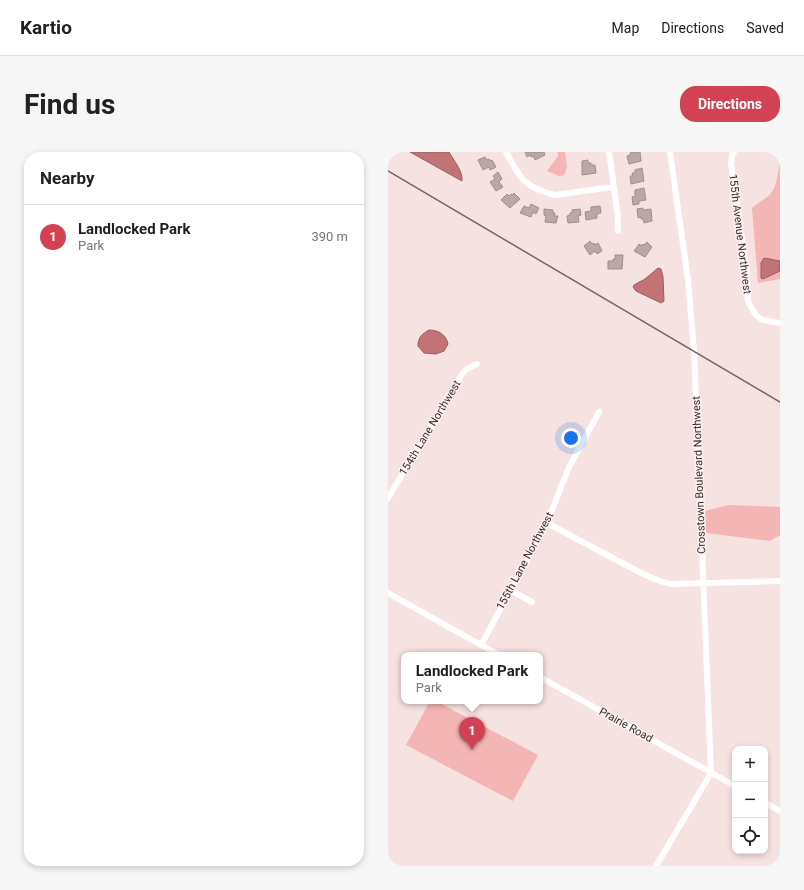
<!DOCTYPE html>
<meta charset="utf-8">
<style>
:root{--surface:#fff;--page:#f6f6f6;--text:#202124;--muted:#757577;--line:#e0e0e0;--accent:#d24252}
body{margin:0;font-family:Roboto,sans-serif;background:var(--page);color:var(--text)}
.controls{position:absolute;right:12px;bottom:12px;display:grid;overflow:hidden;border-radius:8px;box-shadow:0 2px 6px #0003}
.controls button{width:36px;height:36px;display:grid;place-items:center;padding:0;border:0;border-bottom:1px solid var(--line);background:var(--surface);color:var(--text);font:20px sans-serif}
.you{position:absolute;left:183px;top:286px;width:14px;height:14px;margin:-10px;border:3px solid #fff;border-radius:50%;background:#1a73e8;box-shadow:0 0 0 6px #1a73e833}
.badge{display:grid;place-items:center;width:26px;height:26px;border-radius:50%;background:var(--accent);color:#fff;font-size:13px;font-weight:700}
.pin{position:absolute;translate:-50% -33px;filter:drop-shadow(0 1px 2px #0008)}
.pin::after{content:'';position:absolute;top:21px;width:14px;height:12px;background:inherit;clip-path:polygon(0 0,100% 0,50% 100%)}
.popup{position:absolute;left:13px;top:500px;width:142px;height:52px;box-sizing:border-box;display:grid;place-content:center;border-radius:8px;background:var(--surface);filter:drop-shadow(0 1px 3px #0005);font-size:13px;white-space:nowrap;color:var(--muted)}
.popup b{font-size:15px;color:var(--text)}
.popup::after{content:'';position:absolute;left:50%;top:100%;margin-left:-8px;border:8px solid transparent;border-top-color:var(--surface)}
.list{margin:0;padding:0;list-style:none}
h2{display:flex;justify-content:space-between;align-items:center;height:52px;margin:0;padding:0 16px;font-size:17px}
h2 small{font-size:13px;font-weight:400;color:var(--muted)}
.list li{display:grid;grid-template-columns:26px 1fr auto;gap:12px;align-items:center;box-sizing:border-box;height:64px;padding:0 16px;border-top:1px solid var(--line)}
.list b{display:block;font-size:15px;white-space:nowrap}
.list p{margin:0;font-size:13px;white-space:nowrap;color:var(--muted)}
.list em{font-size:13px;font-style:normal;color:var(--muted)}
.icon{flex:none;width:22px;height:22px;fill:none;stroke:currentColor;stroke-width:2;stroke-linecap:round;stroke-linejoin:round}
.map{position:relative;flex:none;width:392px;height:714px;overflow:hidden;border-radius:16px}
header{display:flex;align-items:center;gap:24px;box-sizing:border-box;height:56px;padding:0 20px;background:var(--surface);border-bottom:1px solid var(--line)}
header strong{font-size:19px}
nav{display:flex;gap:22px;margin-inline-start:auto;font-size:14px}
.intro{display:flex;align-items:center;justify-content:space-between;box-sizing:border-box;height:96px;padding:0 24px}
h1{margin:0;font-size:28px}
.button{padding:10px 18px;border-radius:16px;background:var(--accent);color:#fff;font-size:14px;font-weight:700}
main{display:flex;gap:24px;padding:0 24px}
aside{flex:1;background:var(--surface);border-radius:16px;box-shadow:0 2px 6px #0003}
.map>svg:first-child{display:block}
</style>
<header>
<strong>Kartio</strong>
<nav><a>Map</a><a>Directions</a><a>Saved</a></nav>
</header>
<div class="intro"><h1>Find us</h1><a class="button">Directions</a></div>
<main>
<aside>
<h2>Nearby<small></small></h2>
<ul class="list">
<li><span class="badge">1</span><div><b>Landlocked Park</b><p>Park</p></div><em>390 m</em></li>
</ul>
</aside>
<div class="map">
<svg width="392" height="714" viewBox="0 0 392 714">
<rect width="100%" height="100%" fill="#f6e2e1"/>
<!-- green -->
<path fill="#f4b5b5" d="M169 0H177L179 16 176 23 171 24 159 19 170 4Z
M392 11V127L370 131 364 56C370 50 378 48 382 42 390 34 389 21 392 11Z
M341 353 392 355V383L382 389 318 381 317 359Z
M42 549H48L150 603 125 649 18 593Z"/>
<!-- water -->
<path fill="#c37375" stroke="#985e5f" d="M22 0H61C66 9 75 19 74 29Z
M376 106 392 109V119L375 127 373 126V111Z
M270 116 273 117 275 125 276 149 273 151 248 139 245 135 246 133 257 127Z
M41 178C51 178 58 183 60 192L56 199 48 202 36 201 30 194C30 185 34 182 41 178Z"/>
<!-- building -->
<path fill="#baa7a6" stroke="#a08d8d" d="M137 0H156L157 3 147 8 145 4 143 5 142 3 139 5Z
M245 0H252L253 9 241 12 239 4 242 3V1Z
M97 5 99 8 101 7 102 9 104 8 108 15 102 18 101 15 95 18 90 8Z
M200 8V11H203V13H207L208 21 194 23V9Z
M254 16 256 29 243 32 242 24H245L244 21H247V18Z
M110 20 114 27 111 30 115 35 108 39 102 30 107 27 105 24Z
M256 36 258 48 251 49V52L245 53 244 45 247 44V38Z
M126 41 132 47 122 56 113 48 119 42 121 44 123 42 125 43Z
M143 52 151 56 148 62 145 60 143 65 132 61 136 54 141 56Z
M212 54 213 61 209 62V66L198 68 197 60 203 59V55Z
M255 56V58L263 57 264 69 256 71 255 67H253V65L250 66 249 57Z
M156 57 165 58V61H167L166 64H170L168 71 157 70 158 64 156 63Z
M192 57 193 63 190 64 191 70 180 71 179 64 182 63V61H184V58Z
M202 89 204 92 206 91 207 93 210 91 214 99 209 102 207 99 202 103 196 94Z
M259 90 264 95 257 105 246 99 251 92 254 94 255 92 256 93Z
M227 103H235L234 117H220V109H225V107H227Z"/>
<g fill="none" stroke-linecap="round" stroke-linejoin="round">
<!-- minor -->
<path stroke="#fff" stroke-width="6" d="M118 0C133 28 136 35 167 43L225 35
M221 0 230 65V79
M282 0 300 128 306 199 323 621
M346 0 344 4 343 12 359 121 360 149 367 162 373 167 380 169 392 171
M0 346 74 222 79 217 89 212
M159 371 253 421 269 428 282 432 392 429
M122 438 144 450
M0 441 111 503
M93 493 159 371 181 315 211 260
M152 525 347 634
M377 651 392 659
M268 714 323 621"/>
<!-- rail -->
<path stroke="#716565" stroke-width="1.5" d="M0 19 392 250"/>
</g>
<g text-anchor="middle" dominant-baseline="central" stroke-width="3" stroke-linejoin="round" paint-order="stroke">
<!-- street labels -->
<g font-size="11" fill="#352d2d" stroke="#fef1f1">
<text transform="translate(352 82) rotate(83)">155th Avenue Northwest</text>
<text transform="translate(42 276) rotate(-59)">154th Lane Northwest</text>
<text transform="translate(311 323) rotate(-92)">Crosstown Boulevard Northwest</text>
<text transform="translate(137 409) rotate(-62)">155th Lane Northwest</text>
<text transform="translate(238 573) rotate(29)">Prairie Road</text>
</g>
</g>
</svg>
<div class="controls">
<button>+</button>
<button>−</button>
<button><svg class="icon" aria-label="locate" viewBox="0 0 24 24"><circle cx="12" cy="12" r="6"/><path d="M12 2v4M12 18v4M2 12h4M18 12h4"/></svg></button>
</div>
<div class="you"></div>
<div class="pin badge" style="left:84px;top:598px">1</div>
<div class="popup"><b>Landlocked Park</b>Park</div>
</div>
</main>
